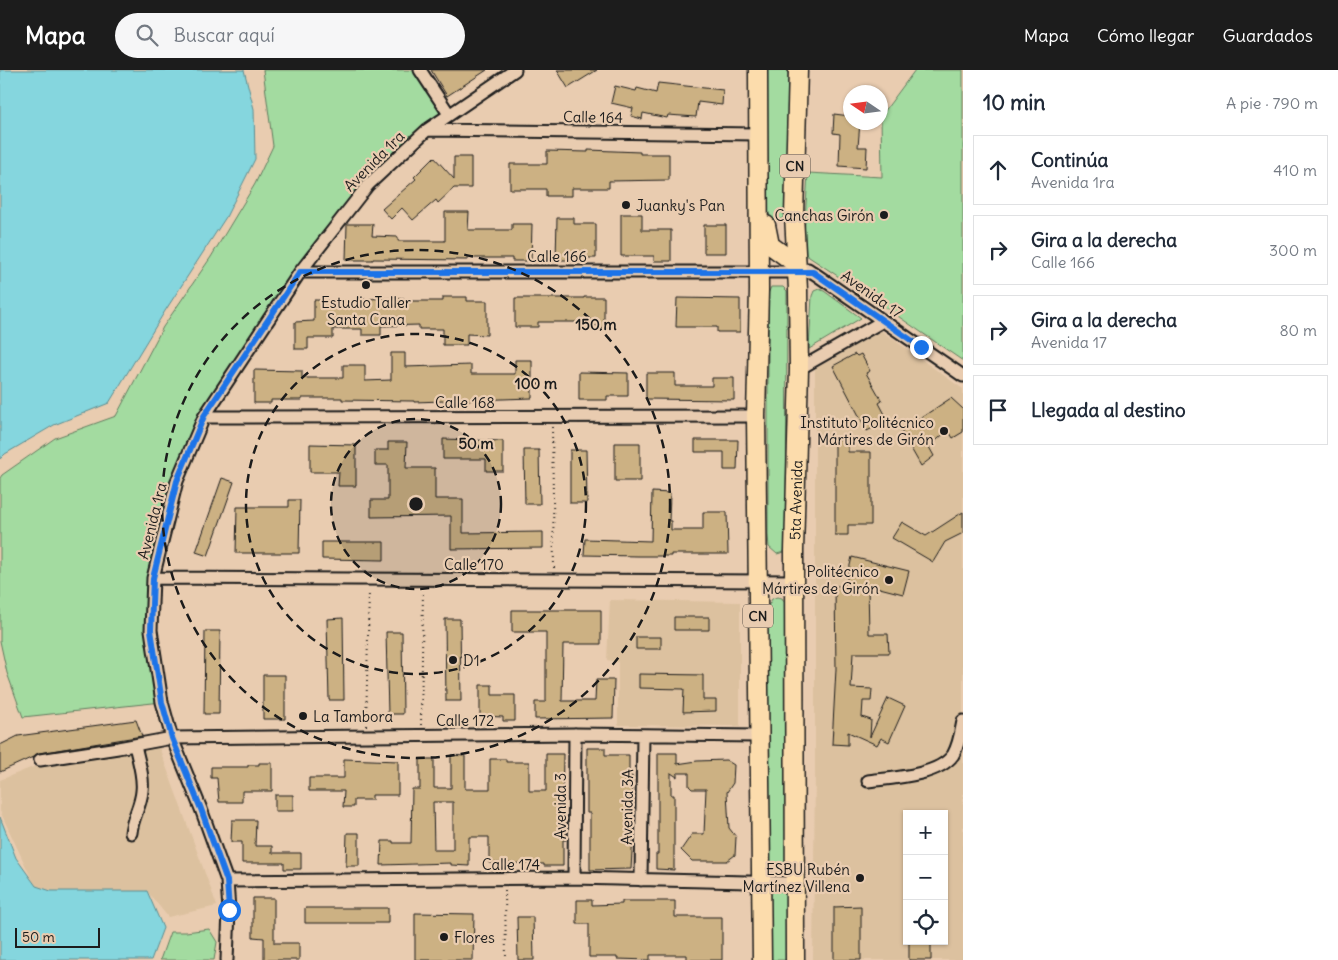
<!DOCTYPE html>
<html lang="es">
<meta charset="utf-8">
<style>
:root{--surface:#fff;--page:#f6f6f7;--text:#1f2937;--muted:#747a83;--line:#e0e1e3;--accent:#1c1c1c}
body{margin:0;font-family:Delius,sans-serif;background:var(--page);color:var(--text)}
.controls{position:absolute;right:15px;bottom:15px;display:grid;overflow:hidden;border-radius:0px;box-shadow:0 1px 4px #0004}
.controls button{width:45px;height:45px;display:grid;place-items:center;padding:0;border:0;border-bottom:1px solid var(--line);background:var(--surface);color:var(--text);font:25px sans-serif}
.compass{position:absolute;left:843px;top:15px;width:45px;height:45px;border-radius:50%;background:var(--surface);box-shadow:0 1px 4px #0004;rotate:283deg}
.scale{position:absolute;left:15px;bottom:12px;width:85px;box-sizing:border-box;padding-left:5px;border:2px solid #1c1c1c;border-top:0;font-size:14px;line-height:18px;white-space:nowrap;color:#1c1c1c;-webkit-text-stroke:4px #e9ccb0;paint-order:stroke}
.stop{position:absolute;width:15px;height:15px;margin:-11px;border:4px solid #1a73e8;border-radius:50%;background:#fff}
.stop.end{background:#1a73e8;border-color:#fff;box-shadow:0 1px 5px #0008}
.list{margin:0;padding:0;list-style:none}
h2{display:flex;justify-content:space-between;align-items:center;height:65px;margin:0;padding:0 20px;font-size:21px}
h2 small{font-size:16px;font-weight:400;color:var(--muted)}
.list li{display:grid;grid-template-columns:32px 1fr auto;gap:15px;align-items:center;box-sizing:border-box;height:70px;margin:0 10px 10px;padding:0 10px;border:1px solid var(--line);border-radius:0px}
.list b{display:block;font-size:19px;white-space:nowrap}
.list p{margin:0;font-size:16px;white-space:nowrap;color:var(--muted)}
.list em{font-size:16px;font-style:normal;color:var(--muted)}
.icon{flex:none;width:28px;height:28px;fill:none;stroke:currentColor;stroke-width:2;stroke-linecap:round;stroke-linejoin:round}
.map{position:relative;flex:none;width:963px;height:890px;overflow:hidden}
header{display:flex;align-items:center;gap:30px;box-sizing:border-box;height:70px;padding:0 25px;background:var(--accent);color:#fff}
header strong{font-size:24px}
nav{display:flex;gap:28px;margin-inline-start:auto;font-size:18px}
.search{width:350px;height:45px;background:var(--page);display:flex;align-items:center;gap:12px;box-sizing:border-box;padding:0 18px;border-radius:28px;color:var(--muted);font-size:19px}
main{display:flex}
aside{flex:1;background:var(--surface)}
.map>svg:first-child{display:block}
</style>
<header>
<strong>Mapa</strong>
<div class="search"><svg class="icon" aria-label="search" viewBox="0 0 24 24"><circle cx="10" cy="10" r="6"/><path d="M15 15l6 6"/></svg>Buscar aquí</div>
<nav><a>Mapa</a><a>Cómo llegar</a><a>Guardados</a></nav>
</header>
<main>
<div class="map">
<svg width="963" height="890" viewBox="0 0 963 890">
<rect width="100%" height="100%" fill="#e9ccb0"/>
<filter id="ink" filterUnits="userSpaceOnUse"><feTurbulence type="fractalNoise" baseFrequency=".02" numOctaves="2"/><feDisplacementMap in="SourceGraphic" scale="10" xChannelSelector="R" yChannelSelector="G"/><feConvolveMatrix kernelMatrix="1 2 1 2 8 2 1 2 1" color-interpolation-filters="sRGB"/></filter>
<g filter="url(#ink)">
<!-- built -->
<path fill="#dcc19f" fill-rule="evenodd" d="M880 260 963 319V890H813L815 702V299ZM907 744H944V871H907Z
M610 530 740 532V656L618 655V592L607 590Z
M159 677 217 836 168 847 147 821H51L35 816 0 741V710L33 697Z"/>
<!-- green -->
<path fill="#a3dba0" stroke="#607c5e" d="M263 0H420L449 44 368 115 204 347 177 411 153 508 151 560 162 632 23 647 7 603 0 571V408L2 405 55 368 116 346 163 257 211 187 255 114 273 76Z
M767 0H788L786 136 783 148 777 151 771 148 768 141Z
M915 0H963V291L889 240 803 183 808 103 882 107 881 46Z
M771 217H783L787 221 786 476 784 482 777 484 769 477 768 465V224Z
M819 219 824 221 861 248 809 279 812 226 814 221Z
M777 527 782 528 786 535 788 788 786 794 775 797 771 793 768 787 767 538 772 529Z
M775 820 785 822 787 827 788 890H769V830L771 823Z
M209 859 217 872 214 890H160L170 862H186Z"/>
<!-- water -->
<path fill="#85d6de" stroke="#5b8c90" d="M0 0H244L254 39 255 89 226 147 165 241 109 333 54 355 5 384 0 389Z
M0 747 16 788 36 816 51 821H147L163 858 151 890H0Z"/>
<!-- building -->
<path fill="#ccb183" stroke="#1c1c1c" fill-rule="evenodd" d="M431 0H487L447 26Z
M557 0H597L568 18Z
M658 13 723 20 722 35 698 32 696 47 668 45 667 48 643 43 642 49 631 46 633 38 611 33 615 16 636 21 637 18 656 23Z
M834 44 850 46V52H860L858 77H867L866 98 839 96 840 64 833 63Z
M588 80 640 82V84H669V110L609 111V118H572V126H546V119H510V94H547V81L588 82Z
M434 87 454 109V87H471V118H454L438 133 436 130 413 150 402 138 391 149 382 139 416 109 414 107Z
M445 142H469L468 160H512V154H532L531 191H512V188H468V190L373 189V190H346L347 154H373L372 166 398 167V171H445Z
M621 144H642V160H671V191H654V186H621Z
M557 148H574V154H596V188H574V190H556Z
M704 155H726V183H704Z
M443 227H467V231H487V265L467 264V275H443V259H419V255L381 256V265H362V259H333V268H308V279H295V252L314 251V230L362 231V229L404 228V231H443Z
M584 227H604V259H584V252H538V257H515V228H584Z
M677 228 740 229V262H717V257H676Z
M391 283H405V297L471 295V304H515V290H532V328L414 332V331L342 330V328H302V330H271V333H254V300L302 301V308H343V295H365V311L391 310Z
M855 284 857 286 861 284 870 301 866 303 882 331 879 333 888 350 867 361 833 296Z
M579 302 628 303V326H607V330H579Z
M646 303H675V316H712V308H734V330L646 329Z
M951 328 963 339V362L953 368 948 360 929 377 934 386 921 396 901 361Z
M443 369 503 371V401H486V389H443Z
M695 370H738L737 400H724V382H695Z
M835 370H848V382H871V455H848V465H835Z
M388 372H407L406 398H435V429H463V463L543 462V478L451 479V446L371 447V430H388V395H375V380H388Z
M615 373H640V411H615Z
M310 374 356 375V416H338L339 402H310Z
M524 380H539L540 434H525Z
M570 380H586L587 433H570Z
M222 408 234 412 208 486 196 482Z
M652 422 670 423 669 451H671V460H703V442H727L728 484H671V486H638L584 485 585 469 651 471Z
M289 430H300L299 483H236L237 437H289Z
M963 442V463L945 472 933 492 892 468 902 452 926 466Z
M322 472H384V490L322 489Z
M852 487 909 501 903 524 868 515 869 564H888L889 583H853L851 618 872 619 871 631H863L862 647 871 650 870 667 888 628 905 636 889 672 881 668 877 675 848 662V675L832 674 836 599 835 516H845Z
M512 540H601V574H563L562 631H595L596 610H614L613 648 535 649V632H546V562H512Z
M674 547H709V560H674Z
M343 548 344 630H329L327 549Z
M445 549H460L461 631H446Z
M205 561H220L219 644H204Z
M386 562H402L403 644H388Z
M636 567H661V579H636Z
M639 604 703 605V630H716V641L683 642 684 619 639 618Z
M263 605H285V649H263Z
M480 615H492V625H515V651H503V647L480 646Z
M136 650 142 666 39 683 33 687 0 702V675L18 666Z
M587 678H605V685H629V706H632V747H634L631 799 590 800V743H587Z
M658 683H677V694L697 691 726 690 734 695 733 713 727 722 729 758 736 767 735 785 727 791H692L681 780 692 764H704L706 719H692L689 716V703H677V707L671 703V725H674V800L656 799V784H658Z
M546 684H563L562 747H566V770H563V796H544V794L489 793V767H469V796L451 795V793L381 795 382 771H393V773H411L412 719H420V689H434V718H451V685L465 686V719H490V689H506V692H529V721H546ZM433 732H453V780H434Z
M344 689 398 691V725H372V730H354V737H343L344 721H309V708H344Z
M259 693H272V721H242V732H219L217 708H211V697H248V695H259Z
M275 725H293V741H275Z
M232 750H256L255 776H272V783H301V799H284V793H242V772H231Z
M347 763H359V796H346Z
M253 828H274V873H299V890H264V868L253 867Z
M577 830H592V835L622 834V831H675V847H722V890H687V885H650V890L617 889V887H589V854H577Z
M861 836V890H834V837Z
M305 838H388V853H305Z
M415 843 474 844 473 890H415Z
M517 847H533L534 890H518Z
M909 871H931V890H909Z"/>
<g fill="none" stroke-linecap="round" stroke-linejoin="round">
<defs>
<path id="minor" d="M420 0 449 44
M427 60 758 64
M808 199 963 306
M300 202H813
M799 299 883 251
M204 347 756 346
M153 508 794 511
M40 690 118 678 172 668 575 664 758 666
M868 711C892 708 938 706 953 685 959 675 961 662 963 651
M131 763C132 748 141 736 142 721 144 706 138 690 135 675
M574 808 575 664
M641 810 643 665
M227 811 574 808 795 813
M227 890 229 840 227 811 201 739 172 668 162 632 151 560 153 508 177 411 204 347 300 202 368 115 427 60 515 0"/>
<g id="highway">
<path d="M758 0 759 220 756 346 762 890"/>
<path d="M766 155 770 175 792 191 796 192"/>
<path id="s1" d="M795 890 794 481 799 299 798 220 794 145 798 0"/>
</g>
</defs>
<!-- minor casing -->
<use href="#minor" stroke="#1c1c1c" stroke-width="15"/>
<!-- highway casing -->
<use href="#highway" stroke="#1c1c1c" stroke-width="21"/>
<!-- path -->
<path stroke="#1c1c1c" stroke-width="2" stroke-dasharray="1 4" stroke-linecap="butt" d="M552 357 554 499
M421 655 423 520
M366 656 369 521
M505 820 506 890"/>
<!-- minor -->
<use href="#minor" stroke="#e9ccb0" stroke-width="11"/>
<!-- highway -->
<use href="#highway" stroke="#fcdcac" stroke-width="18"/>
</g>
</g>
<g fill="none" stroke-linecap="round" stroke-linejoin="round" filter="url(#ink)">
<!-- route -->
<path stroke="#1a73e8" stroke-width="6" d="M229 840 227 811 201 739 172 668 162 632 151 560 153 508 177 411 204 346 300 202H813L921 277"/>
</g>
<!-- distance rings -->
<circle cx="416" cy="434" r="85" fill="#1c1c1c" fill-opacity=".12"/>
<g fill="none" stroke="#1c1c1c" stroke-width="2.5" stroke-dasharray="9 6">
<circle cx="416" cy="434" r="85"/>
<circle cx="416" cy="434" r="170"/>
<circle cx="416" cy="434" r="254"/>
</g>
<!-- markers -->
<g fill="#1c1c1c" stroke="#e9ccb0" stroke-width="2">
<circle cx="626" cy="135" r="5"/>
<circle cx="884" cy="145" r="5"/>
<circle cx="366" cy="215" r="5"/>
<circle cx="944" cy="361" r="5"/>
<circle cx="889" cy="510" r="5"/>
<circle cx="453" cy="590" r="5"/>
<circle cx="303" cy="646" r="5"/>
<circle cx="860" cy="808" r="5"/>
<circle cx="444" cy="867" r="5"/>
</g>
<g text-anchor="middle" dominant-baseline="central" stroke-width="4.5" stroke-linejoin="round" paint-order="stroke">
<!-- shield labels -->
<g fill="#e9ccb0" stroke="#5a5148" stroke-width="1">
<rect x="780" y="84.5" width="30" height="23" rx="4"/>
<rect x="743" y="534.5" width="30" height="23" rx="4"/>
</g>
<g font-size="14" font-weight="bold" fill="#1c1c1c">
<text x="795" y="96">CN</text>
<text x="758" y="546">CN</text>
</g>
<!-- street labels -->
<g font-size="15" fill="#1c1c1c" stroke="#e9ccb0">
<text transform="translate(593 47) rotate(1)">Calle 164</text>
<text transform="translate(374 91) rotate(-45)">Avenida 1ra</text>
<text x="557" y="186">Calle 166</text>
<text transform="translate(872 224) rotate(35)">Avenida 17</text>
<text x="465" y="332">Calle 168</text>
<text stroke="none"><textPath href="#s1" startOffset="460">5ta Avenida</textPath></text>
<text transform="translate(152 451) rotate(-76)">Avenida 1ra</text>
<text x="474" y="494">Calle 170</text>
<text x="465" y="650">Calle 172</text>
<text transform="translate(560 736) rotate(-90)">Avenida 3</text>
<text transform="translate(627 737) rotate(-89)">Avenida 3A</text>
<text x="511" y="794">Calle 174</text>
</g>
<!-- poi labels -->
<g font-size="15" fill="#1c1c1c" stroke="#e9ccb0" text-anchor="start">
<text x="636" y="135">Juanky's Pan</text>
<text x="874" y="145" text-anchor="end">Canchas Girón</text>
<text x="366" y="232" text-anchor="middle">Estudio Taller<tspan x="366" dy="17">Santa Cana</tspan></text>
<text x="934" y="352" text-anchor="end">Instituto Politécnico<tspan x="934" dy="17">Mártires de Girón</tspan></text>
<text x="879" y="501" text-anchor="end">Politécnico<tspan x="879" dy="17">Mártires de Girón</tspan></text>
<text x="463" y="590">D1</text>
<text x="313" y="646">La Tambora</text>
<text x="850" y="799" text-anchor="end">ESBU Rubén<tspan x="850" dy="17">Martínez Villena</tspan></text>
<text x="454" y="867">Flores</text>
</g>
</g>
<circle cx="416" cy="434" r="8" fill="#1c1c1c" stroke="#e9ccb0" stroke-width="2.5"/>
<g font-size="15" text-anchor="middle" font-weight="bold" fill="#1c1c1c" stroke="#e9ccb0" stroke-width="4.5" stroke-linejoin="round" paint-order="stroke">
<text x="596" y="260">150 m</text>
<text x="536" y="319">100 m</text>
<text x="476" y="379">50 m</text>
</g>
</svg>
<div class="controls">
<button>+</button>
<button>−</button>
<button><svg class="icon" aria-label="locate" viewBox="0 0 24 24"><circle cx="12" cy="12" r="6"/><path d="M12 2v4M12 18v4M2 12h4M18 12h4"/></svg></button>
</div>
<svg class="compass" viewBox="-18 -18 36 36"><path d="M0-13l5 13h-10z" fill="#e53935"/><path d="M0 13l5-13h-10z" fill="#747a83"/></svg>
<div class="scale">50 m</div>
<div class="stop" style="left:229px;top:840px"></div>
<div class="stop end" style="left:921px;top:277px"></div>
</div>
<aside>
<h2>10 min<small>A pie · 790 m</small></h2>
<ul class="list">
<li><svg class="icon" aria-label="ahead" viewBox="0 0 24 24"><path d="M12 20V5M6 11l6-6 6 6"/></svg><div><b>Continúa</b><p>Avenida 1ra</p></div><em>410 m</em></li>
<li><svg class="icon" aria-label="right" viewBox="0 0 24 24"><path d="M7 20v-9h11M14 6l5 5-5 5"/></svg><div><b>Gira a la derecha</b><p>Calle 166</p></div><em>300 m</em></li>
<li><svg class="icon" aria-label="right" viewBox="0 0 24 24"><path d="M7 20v-9h11M14 6l5 5-5 5"/></svg><div><b>Gira a la derecha</b><p>Avenida 17</p></div><em>80 m</em></li>
<li><svg class="icon" aria-label="arrive" viewBox="0 0 24 24"><path d="M6 21V4h12l-3 4 3 4H6"/></svg><div><b>Llegada al destino</b></div></li>
</ul>
</aside>
</main>
